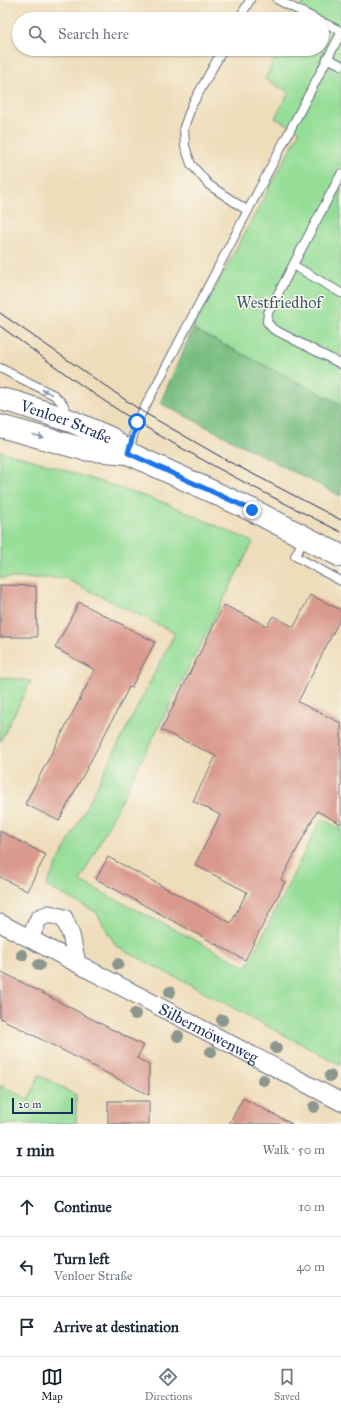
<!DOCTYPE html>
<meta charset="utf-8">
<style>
:root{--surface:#fff;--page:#f2f2f3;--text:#1f2937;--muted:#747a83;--line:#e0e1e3;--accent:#111827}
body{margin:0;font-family:"IM FELL Great Primer",serif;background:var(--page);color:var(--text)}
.scale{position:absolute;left:12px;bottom:10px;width:61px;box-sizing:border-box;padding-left:4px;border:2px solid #1b2f5e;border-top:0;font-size:11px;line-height:14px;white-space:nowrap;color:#1b2f5e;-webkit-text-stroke:3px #fbf7ec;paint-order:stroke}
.stop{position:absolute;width:12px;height:12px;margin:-9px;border:3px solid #1a73e8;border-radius:50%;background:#fff}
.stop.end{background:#1a73e8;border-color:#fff;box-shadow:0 1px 4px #0008}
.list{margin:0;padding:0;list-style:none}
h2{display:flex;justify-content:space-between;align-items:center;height:52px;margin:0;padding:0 16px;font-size:17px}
h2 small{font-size:13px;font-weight:400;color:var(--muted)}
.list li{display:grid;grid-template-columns:26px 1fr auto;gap:12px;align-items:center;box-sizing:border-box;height:60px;padding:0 16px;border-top:1px solid var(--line)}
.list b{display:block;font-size:15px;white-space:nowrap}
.list p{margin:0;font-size:13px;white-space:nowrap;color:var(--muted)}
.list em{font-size:13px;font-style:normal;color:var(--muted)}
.icon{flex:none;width:22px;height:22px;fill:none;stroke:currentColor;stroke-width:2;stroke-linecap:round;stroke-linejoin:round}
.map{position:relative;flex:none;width:341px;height:1124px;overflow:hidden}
.search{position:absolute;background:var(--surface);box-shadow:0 1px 3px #0004;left:12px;right:12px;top:12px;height:44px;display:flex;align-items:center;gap:10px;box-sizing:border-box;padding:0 14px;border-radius:22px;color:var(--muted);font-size:15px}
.sheet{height:232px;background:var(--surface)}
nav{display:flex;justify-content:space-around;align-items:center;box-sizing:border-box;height:56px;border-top:1px solid var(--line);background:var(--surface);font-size:11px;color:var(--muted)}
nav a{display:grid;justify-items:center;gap:2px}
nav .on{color:var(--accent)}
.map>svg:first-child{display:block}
</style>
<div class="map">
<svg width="341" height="1124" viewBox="0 0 341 1124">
<rect width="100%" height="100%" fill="#fbf7ec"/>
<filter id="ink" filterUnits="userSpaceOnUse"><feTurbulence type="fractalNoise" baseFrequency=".025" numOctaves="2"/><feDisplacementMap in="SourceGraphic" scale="8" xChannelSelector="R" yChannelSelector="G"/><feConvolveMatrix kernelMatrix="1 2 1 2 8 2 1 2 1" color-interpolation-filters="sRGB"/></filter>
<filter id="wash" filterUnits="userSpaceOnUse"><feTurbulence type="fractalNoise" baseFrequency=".012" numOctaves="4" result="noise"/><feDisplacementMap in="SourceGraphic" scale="16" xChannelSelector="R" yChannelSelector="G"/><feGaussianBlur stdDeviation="0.9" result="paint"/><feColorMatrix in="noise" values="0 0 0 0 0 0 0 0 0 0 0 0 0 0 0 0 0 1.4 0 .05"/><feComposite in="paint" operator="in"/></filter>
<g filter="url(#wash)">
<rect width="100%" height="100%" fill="#eeddba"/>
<!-- green -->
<path fill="#96de98" stroke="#58867b" d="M305 0H341V404L193 329 300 131 275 118 289 92 265 79 280 49H322V19H295Z
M0 451 40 462 168 504 253 542 80 881 247 967 321 819 341 829V1065L116 946 96 912 46 886 175 633 64 578H0Z
M0 677 31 681 0 742Z
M39 1075 76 1095V1124H0V1085L29 1099Z"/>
<!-- forest -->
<path fill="#78bd80" stroke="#4a766f" d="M193 329 341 404V496L160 403Z"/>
<g id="blocks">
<!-- building -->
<path fill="#d99a8d" d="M0 585 36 586 37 637H0Z
M310 595 341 610V617L298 702 341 723V824L317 811 281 880 285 882 245 960 96 879 108 857 231 923 247 892 195 865 220 815 193 801 216 756 161 730 224 605 267 626 273 616 294 627Z
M79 602 155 642 131 688 129 687 116 713 59 821 25 804 95 670 55 648Z
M0 831 46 855 27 891 0 877Z
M0 971 144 1046 137 1058 149 1065V1095L0 1018Z
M243 1098 292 1124H229Z
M108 1101H149V1124H108Z"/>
</g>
</g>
<g filter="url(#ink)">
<use href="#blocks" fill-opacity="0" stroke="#656c7e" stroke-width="1"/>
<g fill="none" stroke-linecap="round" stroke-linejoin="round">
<defs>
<path id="service" d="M278 0 316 19
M239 19 250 0
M322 22 341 31
M223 49 192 105 184 127 185 146 191 164 209 185 248 211
M327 58 341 65
M293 265 341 174
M341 293 293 265 268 313 267 322 273 329 341 364
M0 368 54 395 63 404 69 417
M129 451 137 422 341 33
M305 538 295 556 341 581"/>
<g id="minor">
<path id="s1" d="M0 923 341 1102"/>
<path d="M30 938 39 918 49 914 64 918 71 935 77 963"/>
</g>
<g id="secondary">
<path id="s2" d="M0 399 17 403 71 421 110 438 128 453 252 510 341 556"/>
<path d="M0 426 83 449 128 453"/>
</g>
</defs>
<!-- service casing -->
<use href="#service" stroke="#656c7e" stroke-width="10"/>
<!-- minor casing -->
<use href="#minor" stroke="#656c7e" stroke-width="19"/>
<!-- secondary casing -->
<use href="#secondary" stroke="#656c7e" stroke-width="24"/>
<!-- service -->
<use href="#service" stroke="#fff" stroke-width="8"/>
<!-- minor -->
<use href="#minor" stroke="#fff" stroke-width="17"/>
<!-- secondary -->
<use href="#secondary" stroke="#fff" stroke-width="22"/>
<!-- tram -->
<path stroke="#1b2f5e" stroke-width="1" d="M0 313 143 412 228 461 341 520
M0 326C45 359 90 393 137 422 203 462 272 497 341 532"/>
</g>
<!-- trees -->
<g fill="#8b968f">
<circle cx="22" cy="955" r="6"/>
<circle cx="118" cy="964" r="6"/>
<circle cx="39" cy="965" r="6"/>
<circle cx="170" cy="992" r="6"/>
<circle cx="135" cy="1014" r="6"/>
<circle cx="222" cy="1020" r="6"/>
<circle cx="178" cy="1036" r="6"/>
<circle cx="276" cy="1048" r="6"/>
<circle cx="211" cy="1052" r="6"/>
<circle cx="330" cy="1076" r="6"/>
<circle cx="263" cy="1080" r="6"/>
<circle cx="314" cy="1107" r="6"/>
</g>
<!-- one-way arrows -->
<defs><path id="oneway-solid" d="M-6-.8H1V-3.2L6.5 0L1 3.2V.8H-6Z"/></defs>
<g fill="#8d97ae">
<use href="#oneway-solid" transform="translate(47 392) rotate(-152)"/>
<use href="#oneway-solid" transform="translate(38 436) rotate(15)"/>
</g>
</g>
<g fill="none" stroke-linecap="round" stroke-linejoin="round" filter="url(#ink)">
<!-- route -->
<path stroke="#1a73e8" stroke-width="5" d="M137 422 128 453 252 510"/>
</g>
<g text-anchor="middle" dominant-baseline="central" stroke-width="3" stroke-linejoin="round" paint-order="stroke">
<!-- park labels -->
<g font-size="16" fill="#3a5b6c" stroke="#fbf7ec">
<text x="279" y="302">Westfriedhof</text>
</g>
<!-- street labels -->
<g font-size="16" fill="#1b2f5e" stroke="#fbf7ec">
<text stroke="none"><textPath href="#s2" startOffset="70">Venloer Straße</textPath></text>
<text stroke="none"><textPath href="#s1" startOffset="236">Silbermöwenweg</textPath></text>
</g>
</g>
</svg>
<div class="scale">20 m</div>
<div class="stop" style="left:137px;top:422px"></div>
<div class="stop end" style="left:252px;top:510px"></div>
<div class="search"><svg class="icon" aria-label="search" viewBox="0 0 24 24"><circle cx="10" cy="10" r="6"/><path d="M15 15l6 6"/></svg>Search here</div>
</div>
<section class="sheet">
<h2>1 min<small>Walk · 50 m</small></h2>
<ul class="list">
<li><svg class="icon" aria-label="ahead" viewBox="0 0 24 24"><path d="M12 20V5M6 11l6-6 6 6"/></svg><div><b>Continue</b></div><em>10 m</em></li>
<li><svg class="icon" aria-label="left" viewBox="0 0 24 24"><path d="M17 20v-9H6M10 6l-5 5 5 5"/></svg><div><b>Turn left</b><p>Venloer Straße</p></div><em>40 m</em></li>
<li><svg class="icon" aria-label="arrive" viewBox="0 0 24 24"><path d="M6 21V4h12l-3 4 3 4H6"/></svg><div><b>Arrive at destination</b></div></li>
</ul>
</section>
<nav>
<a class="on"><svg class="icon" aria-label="map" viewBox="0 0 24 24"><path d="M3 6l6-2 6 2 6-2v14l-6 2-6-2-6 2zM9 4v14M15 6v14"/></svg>Map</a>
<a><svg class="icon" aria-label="directions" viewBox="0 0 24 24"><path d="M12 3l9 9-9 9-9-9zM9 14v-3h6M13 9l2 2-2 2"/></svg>Directions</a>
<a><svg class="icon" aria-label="saved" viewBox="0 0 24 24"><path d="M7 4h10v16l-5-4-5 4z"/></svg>Saved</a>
</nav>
